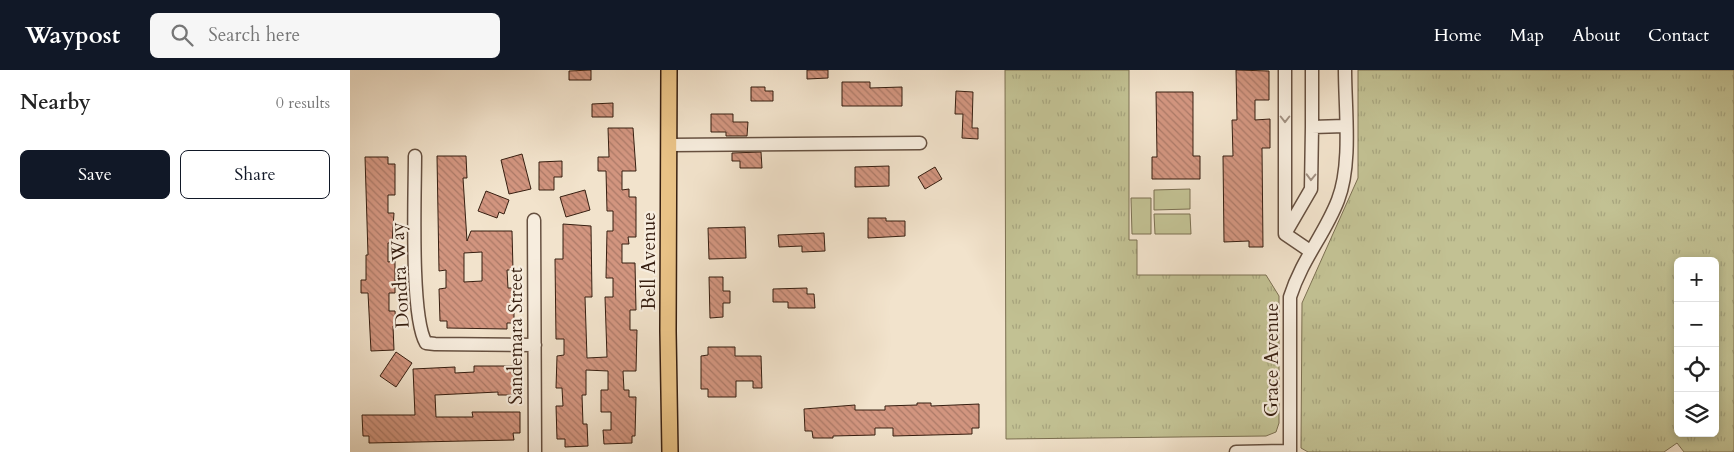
<!DOCTYPE html>
<meta charset="utf-8">
<style>
:root{--surface:#fff;--page:#f6f6f6;--text:#222;--muted:#767676;--line:#e0e0e0;--accent:#111827}
body{margin:0;font-family:Cardo,serif;background:var(--page);color:var(--text)}
.controls{position:absolute;right:15px;bottom:15px;display:grid;overflow:hidden;border-radius:8px;box-shadow:0 2px 8px #0003}
.controls button{width:45px;height:45px;display:grid;place-items:center;padding:0;border:0;border-bottom:1px solid var(--line);background:var(--surface);color:var(--text);font:25px sans-serif}
.list{margin:0;padding:0;list-style:none}
h2{display:flex;justify-content:space-between;align-items:center;height:65px;margin:0;padding:0 20px;font-size:21px}
h2 small{font-size:16px;font-weight:400;color:var(--muted)}
.actions{display:flex;gap:10px;padding:15px 20px}
.actions a{flex:1;padding:11px 0;border:1px solid var(--accent);border-radius:8px;text-align:center;font-size:18px;color:var(--accent)}
.actions .main{background:var(--accent);color:#fff}
.icon{flex:none;width:28px;height:28px;fill:none;stroke:currentColor;stroke-width:2;stroke-linecap:round;stroke-linejoin:round}
.map{position:relative;flex:none;width:1384px;height:382px;overflow:hidden}
header{display:flex;align-items:center;gap:30px;box-sizing:border-box;height:70px;padding:0 25px;background:var(--accent);color:#fff}
header strong{font-size:24px}
nav{display:flex;gap:28px;margin-inline-start:auto;font-size:18px}
.search{width:350px;height:45px;background:var(--page);display:flex;align-items:center;gap:12px;box-sizing:border-box;padding:0 18px;border-radius:8px;color:var(--muted);font-size:19px}
main{display:flex}
aside{flex:1;background:var(--surface)}
.map>svg:first-child{display:block}
</style>
<header>
<strong>Waypost</strong>
<div class="search"><svg class="icon" aria-label="search" viewBox="0 0 24 24"><circle cx="10" cy="10" r="6"/><path d="M15 15l6 6"/></svg>Search here</div>
<nav><a>Home</a><a>Map</a><a>About</a><a>Contact</a></nav>
</header>
<main>
<aside>
<h2>Nearby<small>0 results</small></h2>
<ul class="list">
</ul>
<div class="actions"><a class="main">Save</a><a>Share</a></div>
</aside>
<div class="map">
<svg width="1384" height="382" viewBox="0 0 1384 382">
<defs>
<pattern id="grass-tufts" width="24" height="20" patternUnits="userSpaceOnUse" patternTransform="scale(1.25)"><rect width="24" height="20" fill="#c2c193"/><path d="M3 7l-1-3M5 7V3M7 7l1-3M15 17l-1-3M17 17v-4M19 17l1-3" fill="none" stroke="#a7a57e"/></pattern>
<pattern id="building-back-hatch" width="6" height="6" patternUnits="userSpaceOnUse" patternTransform="scale(1.25)"><rect width="6" height="6" fill="#d2957f"/><path d="M-1 5l2 2M0 0l6 6M5-1l2 2" fill="none" stroke="#ab7967"/></pattern>
</defs>
<rect width="100%" height="100%" fill="#f2e3cc"/>
<filter id="stains"><feTurbulence type="fractalNoise" baseFrequency=".004" numOctaves="4"/><feColorMatrix values="0 0 0 0 .2 0 0 0 0 .09 0 0 0 0 .02 0 0 0 .5 -.17"/></filter>
<radialGradient id="worn" r=".72"><stop offset=".6" stop-color="#630" stop-opacity="0"/><stop offset="1" stop-color="#630" stop-opacity=".3"/></radialGradient>
<!-- grass -->
<path fill="url(#grass-tufts)" stroke="#7c7052" fill-rule="evenodd" d="M655 0H779V170H787V205H916L929 226V353L926 362 916 366 656 369Z
M1008 0H1384V382H1334L1327 373 1314 382H958L951 378 952 233 1008 108ZM1328 191H1365V363H1328Z"/>
<!-- garden -->
<path fill="#c2c193" stroke="#7c7052" d="M840 119V139L804 140V120Z
M781 128H801V164H782Z
M804 144H840L841 164H805Z"/>
<!-- building -->
<path fill="url(#building-back-hatch)" stroke="#371f11" fill-rule="evenodd" d="M241 0V10H219V1Z
M457 0H478V8L457 9Z
M886 0 919 1V30H905V50L920 49V78H912L913 177H899V171L874 172 873 86H883L882 50H887Z
M492 12H520V18L552 17V36H492Z
M401 17H415V21H423V31H401Z
M606 21 623 22 622 58H628V69L612 68 613 44H605Z
M806 22H843V86H850V109H802V87H807Z
M263 33V47H242V34Z
M361 44H383V52H398L397 66H376V62H361Z
M258 58H283L286 101H272V120L279 119V127H286V167H278L279 174H272V193H285L286 240H280V260H287L286 301H273L274 320H279V327H286L285 366H282V373L254 374 253 360H261V342H251V320H258V301L236 300V325H232L233 354H237L238 376 215 377V369H207L206 336H213L212 318H206L207 286 214 285V269H206L205 189H213V154L241 156 242 227H235L237 288 257 287 255 227H263V208H256L257 161H263V141H257L256 101H248V87H259Z
M411 82 412 98H390V91H382V83Z
M172 84 181 119 159 124 151 90Z
M87 86H116L117 108H113L117 171 121 161H162L163 200H157L158 218H164V253H157V259L97 258V251H90L89 219 96 218V200L89 201ZM132 182V211L114 212V183Z
M15 87H38V94H45V125H38V143H44L42 173H38V192L45 191V223H39V241H45L46 255 43 256 44 280 21 281 18 223H11V210H16V185H18Z
M212 91V107H204V120H189V92Z
M539 96V116L505 117V97Z
M585 97 592 109 575 119 568 107Z
M235 120 240 140 216 147 210 127Z
M136 121 159 130 154 144 149 142 147 148 128 141Z
M518 148H536V151H555V166L518 168Z
M395 157 396 188 359 189 358 158Z
M474 163 475 181 452 182V176L429 177 428 165Z
M359 207H373V221H380V233H373V247L360 248Z
M457 218V224H464L465 238H438V232H423V219Z
M358 277H385V286H411L412 318H403V311H386V327H358V319H351V286L358 285Z
M46 282 62 293 46 317 30 306Z
M124 296H169L170 325H148V322L85 325 86 347H123L122 342H170V363H163L164 370 19 373V366H13L12 345H65L63 299 105 297V303L124 302Z
M567 333H581V336L629 334V358H622V364L543 366V358H525V365L483 366V368H463L462 361H455L454 339 505 335V340H535V336L567 335Z"/>
<g fill="none" stroke-linecap="round" stroke-linejoin="round">
<defs>
<path id="minor" d="M935 0V164L960 181
M962 0V57
M320 75 570 73
M65 86C65 122 60 247 76 273L85 274 185 275
M184 150 185 382
M936 162 961 119 962 57 995 56
M886 382 940 381
M940 382V227C952 189 975 164 988 130 1002 94 995 39 995 0"/>
<path id="major" d="M319 0 318 261 320 382"/>
</defs>
<!-- minor casing -->
<use href="#minor" stroke="#665040" stroke-width="15"/>
<!-- major casing -->
<use href="#major" stroke="#371f11" stroke-width="18"/>
<!-- minor -->
<use href="#minor" stroke="#f7edde" stroke-width="12"/>
<!-- major -->
<use href="#major" stroke="#e9c286" stroke-width="15"/>
</g>
<!-- one-way arrows -->
<defs><path id="oneway-chevron" d="M-2-3.5L2.5 0L-2 3.5" fill="none" stroke-width="1.6" stroke-linecap="round" stroke-linejoin="round" transform="scale(1.25)"/></defs>
<g stroke="#a19082">
<use href="#oneway-chevron" transform="translate(935 49) rotate(90)"/>
<use href="#oneway-chevron" transform="translate(961 107) rotate(91)"/>
</g>
<g text-anchor="middle" dominant-baseline="central" stroke-width="4.5" stroke-linejoin="round" paint-order="stroke">
<!-- street labels -->
<g font-size="19" fill="#371f11" stroke="#f7edde">
<text transform="translate(299 191) rotate(-90)">Bell Avenue</text>
<text transform="translate(50 205) rotate(-93)">Dondra Way</text>
<text transform="translate(166 266) rotate(-90)">Sandemara Street</text>
<text transform="translate(922 290) rotate(-90)">Grace Avenue</text>
</g>
</g>
<rect width="100%" height="100%" filter="url(#stains)"/>
<rect width="100%" height="100%" fill="url(#worn)"/>
</svg>
<div class="controls">
<button>+</button>
<button>−</button>
<button><svg class="icon" aria-label="locate" viewBox="0 0 24 24"><circle cx="12" cy="12" r="6"/><path d="M12 2v4M12 18v4M2 12h4M18 12h4"/></svg></button>
<button><svg class="icon" aria-label="layers" viewBox="0 0 24 24"><path d="M12 4l9 5-9 5-9-5zM3 14l9 5 9-5"/></svg></button>
</div>
</div>
</main>
